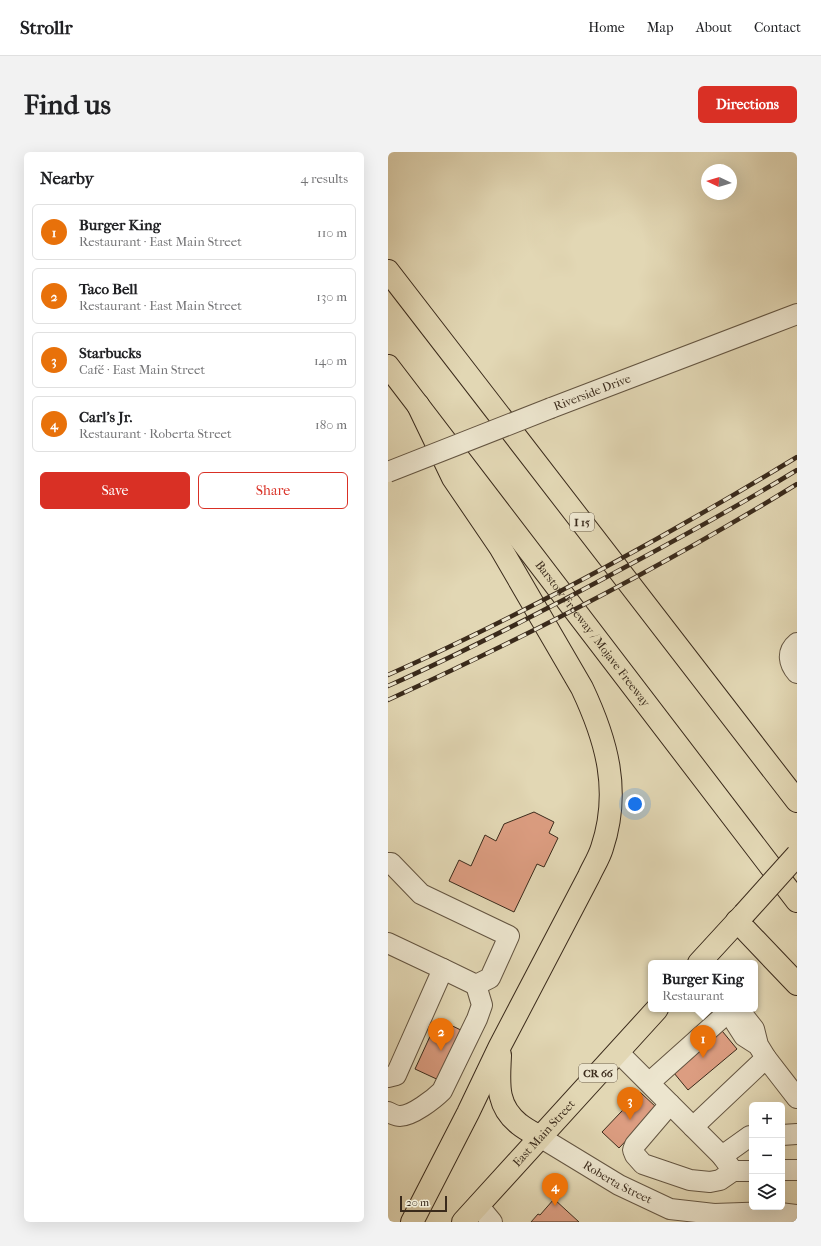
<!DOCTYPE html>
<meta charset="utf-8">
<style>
:root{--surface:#fff;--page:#f2f2f2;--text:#202124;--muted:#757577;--line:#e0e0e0;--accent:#d93025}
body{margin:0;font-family:"IM FELL French Canon",serif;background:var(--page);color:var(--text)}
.controls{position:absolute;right:12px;bottom:12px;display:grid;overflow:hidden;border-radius:6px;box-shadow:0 4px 16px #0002}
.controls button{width:36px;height:36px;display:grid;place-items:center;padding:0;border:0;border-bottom:1px solid var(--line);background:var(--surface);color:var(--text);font:20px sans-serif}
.compass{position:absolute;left:313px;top:12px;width:36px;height:36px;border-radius:50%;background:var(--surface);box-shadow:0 4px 16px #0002;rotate:274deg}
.scale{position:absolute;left:12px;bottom:10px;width:47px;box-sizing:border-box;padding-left:4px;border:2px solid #3a2a1b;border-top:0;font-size:11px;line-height:14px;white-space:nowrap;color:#3a2a1b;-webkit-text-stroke:3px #ece5ce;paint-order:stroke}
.you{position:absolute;left:247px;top:652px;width:14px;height:14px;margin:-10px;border:3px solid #fff;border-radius:50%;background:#1a73e8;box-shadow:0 0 0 6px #1a73e833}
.badge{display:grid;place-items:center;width:26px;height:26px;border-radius:50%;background:var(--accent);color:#fff;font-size:13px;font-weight:700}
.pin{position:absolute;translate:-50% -33px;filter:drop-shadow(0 1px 2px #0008)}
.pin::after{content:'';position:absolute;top:21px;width:14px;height:12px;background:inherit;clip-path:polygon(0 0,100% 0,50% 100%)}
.popup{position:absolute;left:260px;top:808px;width:110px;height:52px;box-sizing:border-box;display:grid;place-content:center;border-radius:6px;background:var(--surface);filter:drop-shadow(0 1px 3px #0005);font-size:13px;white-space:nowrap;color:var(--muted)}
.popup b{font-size:15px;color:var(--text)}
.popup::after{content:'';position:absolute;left:50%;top:100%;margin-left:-8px;border:8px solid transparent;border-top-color:var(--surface)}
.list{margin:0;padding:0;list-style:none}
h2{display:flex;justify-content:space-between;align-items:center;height:52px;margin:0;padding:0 16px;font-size:17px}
h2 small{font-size:13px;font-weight:400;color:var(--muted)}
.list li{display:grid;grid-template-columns:26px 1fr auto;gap:12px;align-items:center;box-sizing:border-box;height:56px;margin:0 8px 8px;padding:0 8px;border:1px solid var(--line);border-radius:6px}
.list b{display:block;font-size:15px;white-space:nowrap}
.list p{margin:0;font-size:13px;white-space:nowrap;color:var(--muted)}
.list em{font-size:13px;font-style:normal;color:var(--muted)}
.actions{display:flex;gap:8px;padding:12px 16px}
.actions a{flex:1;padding:9px 0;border:1px solid var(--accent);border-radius:6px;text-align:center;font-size:14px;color:var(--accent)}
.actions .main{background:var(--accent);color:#fff}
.icon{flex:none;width:22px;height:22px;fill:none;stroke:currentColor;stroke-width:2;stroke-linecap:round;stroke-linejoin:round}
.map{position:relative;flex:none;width:409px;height:1070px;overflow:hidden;border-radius:6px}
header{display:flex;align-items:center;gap:24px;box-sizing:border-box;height:56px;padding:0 20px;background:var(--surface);border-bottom:1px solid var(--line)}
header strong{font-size:19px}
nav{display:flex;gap:22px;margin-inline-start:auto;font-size:14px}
.intro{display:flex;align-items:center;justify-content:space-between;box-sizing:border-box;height:96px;padding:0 24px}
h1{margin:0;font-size:28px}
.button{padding:10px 18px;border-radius:6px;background:var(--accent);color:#fff;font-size:14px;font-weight:700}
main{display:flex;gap:24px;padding:0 24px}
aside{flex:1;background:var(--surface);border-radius:6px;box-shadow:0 4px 16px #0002}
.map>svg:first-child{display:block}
</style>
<header>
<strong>Strollr</strong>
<nav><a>Home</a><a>Map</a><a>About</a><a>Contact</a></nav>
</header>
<div class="intro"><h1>Find us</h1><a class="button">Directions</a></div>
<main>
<aside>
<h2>Nearby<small>4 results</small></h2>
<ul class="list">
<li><span class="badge" style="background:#e8710a">1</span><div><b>Burger King</b><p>Restaurant · East Main Street</p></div><em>110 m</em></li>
<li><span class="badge" style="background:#e8710a">2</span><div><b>Taco Bell</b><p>Restaurant · East Main Street</p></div><em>130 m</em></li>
<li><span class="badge" style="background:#e8710a">3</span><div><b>Starbucks</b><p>Café · East Main Street</p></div><em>140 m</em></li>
<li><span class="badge" style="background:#e8710a">4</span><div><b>Carl's Jr.</b><p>Restaurant · Roberta Street</p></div><em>180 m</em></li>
</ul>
<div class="actions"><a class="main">Save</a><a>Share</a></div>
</aside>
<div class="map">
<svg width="409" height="1070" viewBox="0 0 409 1070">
<rect width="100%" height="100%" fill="#e2d7b4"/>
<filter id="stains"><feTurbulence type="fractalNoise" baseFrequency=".005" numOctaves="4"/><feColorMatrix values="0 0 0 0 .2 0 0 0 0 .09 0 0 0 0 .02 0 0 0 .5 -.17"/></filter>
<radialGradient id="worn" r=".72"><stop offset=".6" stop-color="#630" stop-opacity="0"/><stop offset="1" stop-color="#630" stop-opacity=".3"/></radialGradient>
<!-- building -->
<path fill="#dc9d81" stroke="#3a2a1b" d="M146 660 166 670 161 681 170 686 156 715 149 712 126 760 61 729 71 708 83 714 97 683 108 689 116 672Z
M50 867 79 881 55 930 27 917Z
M330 874 349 897 300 938 281 915Z
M252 940 269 956 231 996 214 980Z
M166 1047 191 1070H143L150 1062 152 1063Z"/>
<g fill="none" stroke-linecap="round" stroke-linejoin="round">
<defs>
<g id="minor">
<path id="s1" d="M163 256 409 162"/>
<path d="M409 491C398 500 401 512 409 521"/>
<path d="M0 711H3L33 742 121 784 102 826 88 833 55 817"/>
<path d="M0 791 55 817 8 923 0 925"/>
<path d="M370 893 366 877 355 863 346 861 347 870 356 884 370 893 378 906"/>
<path d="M230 900 334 1004 345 1019"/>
<path d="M262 930 338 862 346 861"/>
<path d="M282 952 247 993 245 998 247 1003 255 1012 302 1028 322 1030 332 1028 345 1019H364"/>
<path d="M0 960C4 962 8 964 12 964 24 964 46 947 54 939L89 867 94 853 88 833"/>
<path d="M305 975 378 906 409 946"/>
<path d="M394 983 409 982"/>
<path id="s2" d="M152 985 231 1033 282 1057 326 1062 384 1060 409 1063"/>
<path d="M334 1004 362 984H364"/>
<path d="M394 1018H409"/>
<path d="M90 1053 104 1070"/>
</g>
<g id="major">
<path d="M311 811 356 762"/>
<path id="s3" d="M75 1070 269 857"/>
</g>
<g id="highway">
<path d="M0 119 409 649"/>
<path id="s4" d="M0 214 409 749"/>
<path d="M349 769 409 832"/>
<path d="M112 903C111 930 107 953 131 972 137 977 145 981 152 985"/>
<path d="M24 1070 80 961 112 894 201 724C205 715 211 706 214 696 233 639 219 589 194 536L112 395 65 326 30 253"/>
</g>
</defs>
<!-- minor casing -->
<use href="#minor" stroke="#645541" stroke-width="22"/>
<!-- major casing -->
<use href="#major" stroke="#3a2a1b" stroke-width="24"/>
<!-- highway casing -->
<use href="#highway" stroke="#3a2a1b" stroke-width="24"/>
<!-- minor -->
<use href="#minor" stroke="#ece5ce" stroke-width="20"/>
<!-- major -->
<use href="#major" stroke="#e2d7b4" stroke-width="22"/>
<!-- highway -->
<use href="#highway" stroke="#e2d7b4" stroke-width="22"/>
<defs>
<path id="rail" d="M0 523C141 460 277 385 409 305
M0 534C83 497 163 455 243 412 299 382 355 351 409 318
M0 548C140 484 278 413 409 332"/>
</defs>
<!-- rail casing -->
<use href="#rail" stroke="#3a2a1b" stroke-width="4.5"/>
<!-- rail -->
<use href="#rail" stroke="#ece5ce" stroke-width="3" stroke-dasharray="9" stroke-linecap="butt"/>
<defs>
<path id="minor-bridge" d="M0 320 163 256"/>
<path id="major-bridge" d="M356 762 409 703"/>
</defs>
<!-- minor-bridge casing -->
<use href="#minor-bridge" stroke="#645541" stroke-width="22" stroke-linecap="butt"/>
<!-- major-bridge casing -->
<use href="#major-bridge" stroke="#3a2a1b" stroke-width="24" stroke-linecap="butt"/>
<!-- minor-bridge -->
<use href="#minor-bridge" stroke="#ece5ce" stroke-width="20"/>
<!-- major-bridge -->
<use href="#major-bridge" stroke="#e2d7b4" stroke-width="22"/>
</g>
<g text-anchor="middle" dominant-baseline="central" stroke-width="4" stroke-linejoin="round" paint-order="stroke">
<!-- shield labels -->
<g fill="#ece5ce" stroke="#6f6251" stroke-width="1">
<rect x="182" y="361" width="24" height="18" rx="3"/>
<rect x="191" y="912" width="38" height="18" rx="3"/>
</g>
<g font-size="11" font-weight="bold" fill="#3a2a1b">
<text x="194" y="370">I 15</text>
<text x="210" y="921">CR 66</text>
</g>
<!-- street labels -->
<g font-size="12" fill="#3a2a1b" stroke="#ece5ce">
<text stroke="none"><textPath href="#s1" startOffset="44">Riverside Drive</textPath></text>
<text stroke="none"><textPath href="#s4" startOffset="337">Barstow Freeway / Mojave Freeway</textPath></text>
<text stroke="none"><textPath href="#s3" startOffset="120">East Main Street</textPath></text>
<text stroke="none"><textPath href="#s2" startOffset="90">Roberta Street</textPath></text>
</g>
</g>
<rect width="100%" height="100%" filter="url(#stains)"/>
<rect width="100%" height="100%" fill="url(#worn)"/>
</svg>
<div class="controls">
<button>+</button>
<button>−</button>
<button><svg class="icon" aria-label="layers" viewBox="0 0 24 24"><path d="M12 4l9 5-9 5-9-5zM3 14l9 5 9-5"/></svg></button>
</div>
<svg class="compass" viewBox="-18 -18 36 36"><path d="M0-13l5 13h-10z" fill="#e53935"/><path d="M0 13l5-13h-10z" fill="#757577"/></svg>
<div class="scale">20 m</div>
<div class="you"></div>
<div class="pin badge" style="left:315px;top:906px;background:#e8710a">1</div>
<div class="popup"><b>Burger King</b>Restaurant</div>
<div class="pin badge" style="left:53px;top:899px;background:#e8710a">2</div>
<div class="pin badge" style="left:242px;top:968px;background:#e8710a">3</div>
<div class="pin badge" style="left:167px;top:1054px;background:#e8710a">4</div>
</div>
</main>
